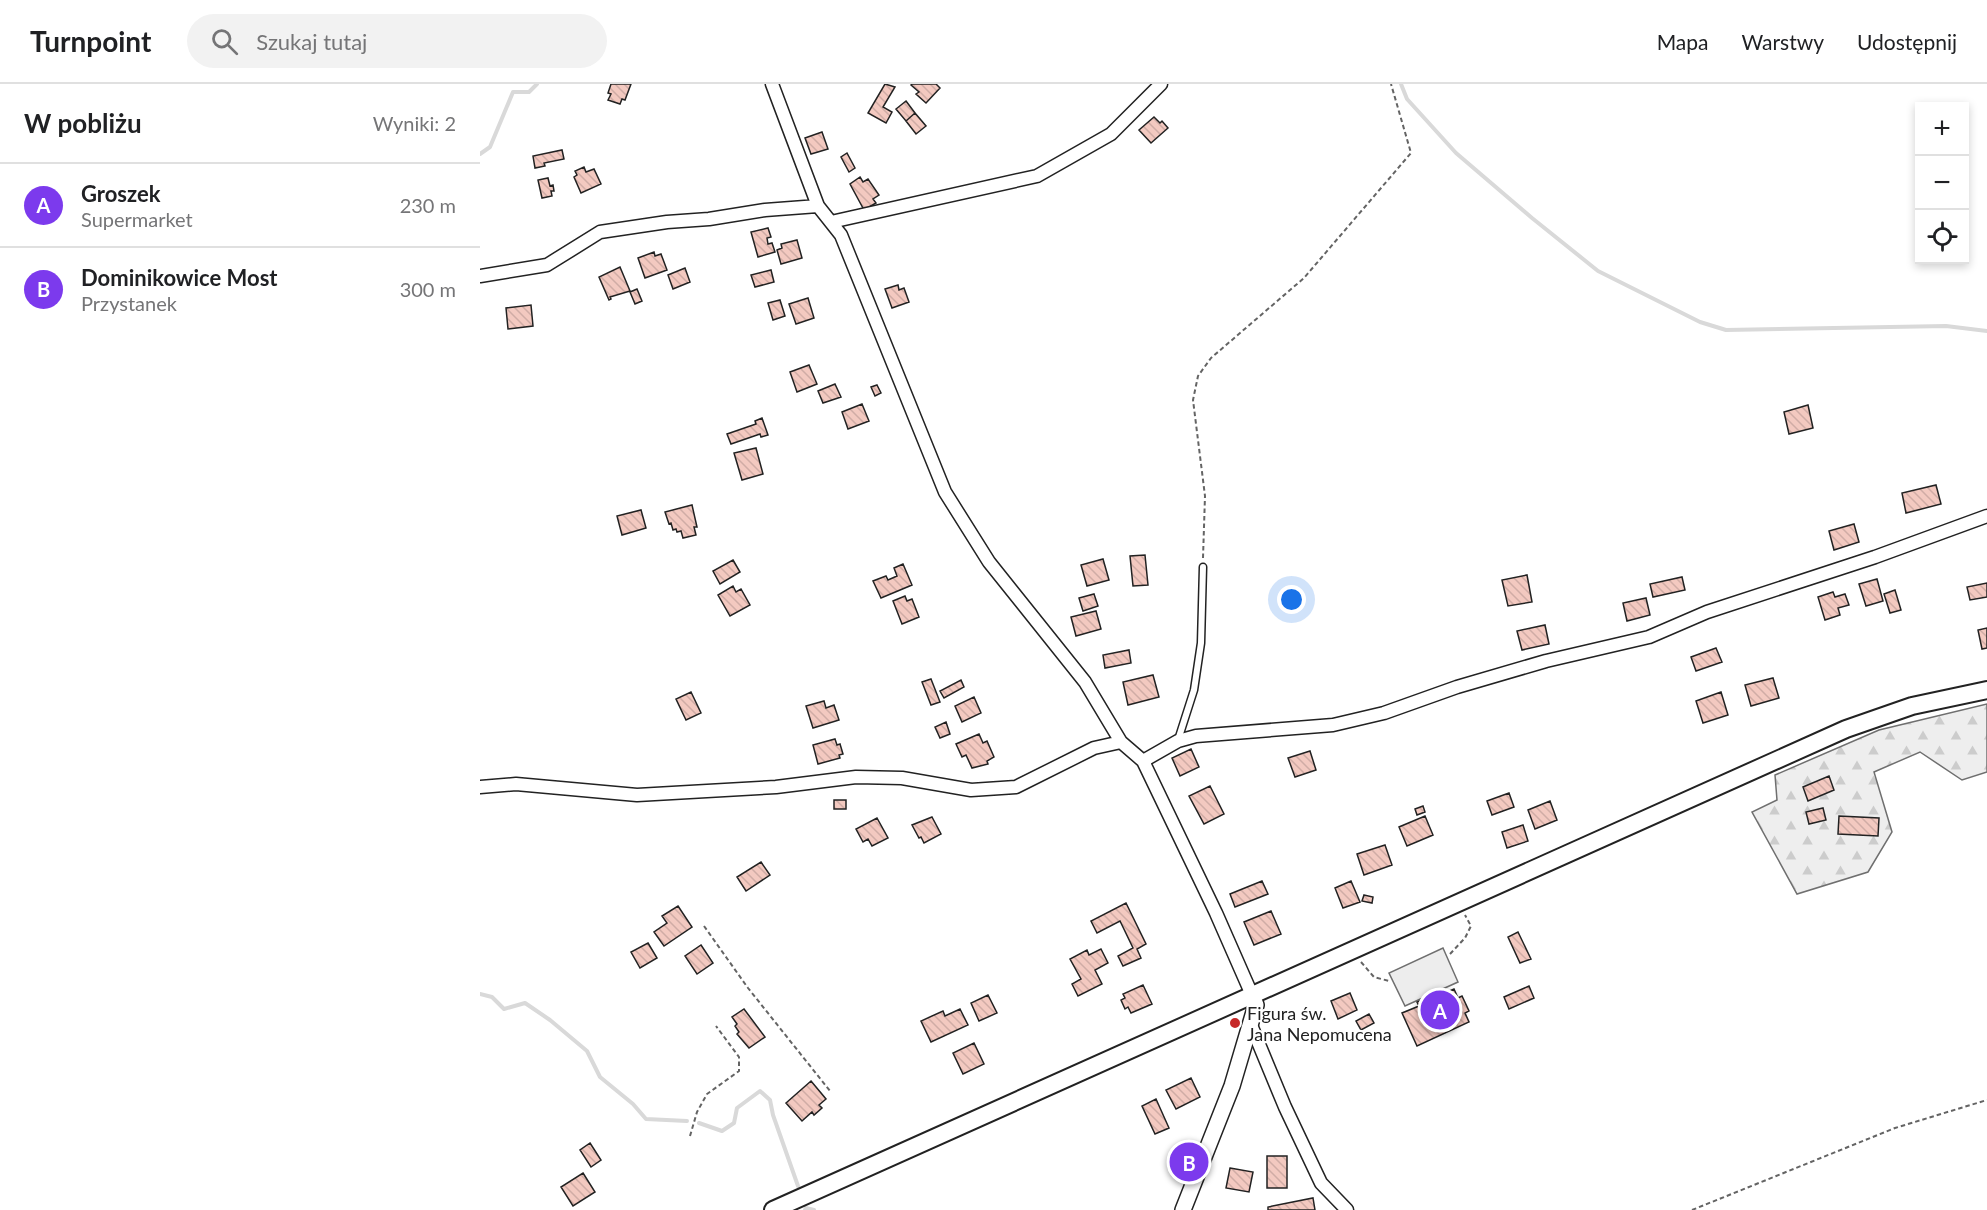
<!DOCTYPE html>
<html lang="pl">
<meta charset="utf-8">
<style>
:root{--surface:#fff;--page:#f2f2f2;--text:#202124;--muted:#757577;--line:#e0e0e0;--accent:#7c3aed}
body{margin:0;font-family:Lato,sans-serif;background:var(--page);color:var(--text)}
.controls{position:absolute;right:18px;top:18px;display:grid;overflow:hidden;border-radius:0px;box-shadow:0 3px 9px #0003}
.controls button{width:54px;height:54px;display:grid;place-items:center;padding:0;border:0;border-bottom:2px solid var(--line);background:var(--surface);color:var(--text);font:30px sans-serif}
.you{position:absolute;left:812px;top:516px;width:21px;height:21px;margin:-15px;border:4px solid #fff;border-radius:50%;background:#1a73e8;box-shadow:0 0 0 9px #1a73e833}
.badge{display:grid;place-items:center;width:39px;height:39px;border-radius:50%;background:var(--accent);color:#fff;font-size:20px;font-weight:700}
.pin{position:absolute;translate:-50% -50%;border:3px solid #fff;box-shadow:0 2px 6px #0006}
.list{margin:0;padding:0;list-style:none}
h2{display:flex;justify-content:space-between;align-items:center;height:78px;margin:0;padding:0 24px;font-size:26px}
h2 small{font-size:20px;font-weight:400;color:var(--muted)}
.list li{display:grid;grid-template-columns:39px 1fr auto;gap:18px;align-items:center;box-sizing:border-box;height:84px;padding:0 24px;border-top:2px solid var(--line)}
.list b{display:block;font-size:22px;white-space:nowrap}
.list p{margin:0;font-size:20px;white-space:nowrap;color:var(--muted)}
.list em{font-size:20px;font-style:normal;color:var(--muted)}
.icon{flex:none;width:33px;height:33px;fill:none;stroke:currentColor;stroke-width:2;stroke-linecap:round;stroke-linejoin:round}
.map{position:relative;flex:none;width:1507px;height:1126px;overflow:hidden}
header{display:flex;align-items:center;gap:36px;box-sizing:border-box;height:84px;padding:0 30px;background:var(--surface);border-bottom:2px solid var(--line)}
header strong{font-size:28px}
nav{display:flex;gap:33px;margin-inline-start:auto;font-size:21px}
.search{width:420px;height:54px;background:var(--page);display:flex;align-items:center;gap:15px;box-sizing:border-box;padding:0 21px;border-radius:33px;color:var(--muted);font-size:22px}
main{display:flex}
aside{flex:1;background:var(--surface)}
.map>svg:first-child{display:block}
</style>
<header>
<strong>Turnpoint</strong>
<div class="search"><svg class="icon" aria-label="search" viewBox="0 0 24 24"><circle cx="10" cy="10" r="6"/><path d="M15 15l6 6"/></svg>Szukaj tutaj</div>
<nav><a>Mapa</a><a>Warstwy</a><a>Udostępnij</a></nav>
</header>
<main>
<aside>
<h2>W pobliżu<small>Wyniki: 2</small></h2>
<ul class="list">
<li><span class="badge">A</span><div><b>Groszek</b><p>Supermarket</p></div><em>230 m</em></li>
<li><span class="badge">B</span><div><b>Dominikowice Most</b><p>Przystanek</p></div><em>300 m</em></li>
</ul>
</aside>
<div class="map">
<svg width="1507" height="1126" viewBox="0 0 1507 1126">
<defs>
<pattern id="forest-firs" width="22" height="20" patternUnits="userSpaceOnUse" patternTransform="scale(1.5)"><rect width="22" height="20" fill="#eee"/><path d="M5 1l3.5 6h-7zM16 11l3.5 6h-7z" fill="#ccc"/></pattern>
<pattern id="building-back-hatch" width="6" height="6" patternUnits="userSpaceOnUse" patternTransform="scale(1.5)"><rect width="6" height="6" fill="#f3c9c0"/><path d="M-1 5l2 2M0 0l6 6M5-1l2 2" fill="none" stroke="#d0aca5"/></pattern>
</defs>
<rect width="100%" height="100%" fill="#fff"/>
<!-- forest -->
<path fill="url(#forest-firs)" stroke="#6f6f6f" stroke-width="1.5" d="M1507 620V688L1482 696 1440 668 1394 688 1412 748 1388 788 1317 810 1272 728 1297 716 1295 691 1399 646Z"/>
<!-- parking -->
<path fill="#ededed" stroke="#6f6f6f" stroke-width="1.5" d="M963 864 978 898 925 922 909 889Z"/>
<g fill="none" stroke-linecap="round" stroke-linejoin="round">
<!-- stream -->
<path stroke="#d9d9d9" stroke-width="4" d="M921 0 927 15 976 69 1052 134 1118 187 1220 238 1246 246 1466 242 1507 247
M0 70 10 63 33 8H49L57 0
M0 910 12 913 24 925 45 919 70 936 107 967 120 993 153 1020 166 1035 207 1037
M219 1039 242 1047 254 1039 257 1024 280 1007 290 1016 293 1031 318 1102
M325 1126 326 1124 334 1126"/>
</g>
<!-- building -->
<path fill="url(#building-back-hatch)" stroke="#222" stroke-width="1.5" d="M131 0H151L145 16 142 15 140 20 128 16 131 10 128 9Z
M405 0 415 3 403 23 412 28 406 39 388 29Z
M432 0H456L460 4 446 19 436 10 439 8 431 1Z
M426 17 435 29 426 37 416 25Z
M435 29 446 42 436 50 426 37Z
M674 33 680 39 682 37 688 44 671 59 659 46Z
M342 48 348 65 331 70 325 54Z
M82 66 84 75 64 79 65 82 55 84 53 72Z
M367 69 375 84 369 88 361 73Z
M104 83 106 88 114 85 121 100 101 109 94 93 97 91 95 87Z
M380 93 383 98 388 95 399 111 393 115 396 119 384 126 370 100Z
M68 94 70 102 73 101 74 107H71L72 112 62 114 58 96Z
M288 144 291 153 287 154 288 160 292 159 295 168 278 173 271 148Z
M317 156 322 174 301 180 297 166 302 164 301 160Z
M174 168 175 172 181 170 187 186 165 194 158 174Z
M140 183 150 207 130 213 131 215 129 216 119 193Z
M205 184 210 198 193 205 188 191Z
M291 186 294 198 275 203 271 191Z
M418 201 419 206 424 204 429 218 412 224 405 205Z
M157 205 162 217 155 220 150 208Z
M328 214 334 234 316 240 309 220Z
M300 216 305 232 293 236 288 219Z
M51 221 53 242 28 245 26 224Z
M329 281 337 300 317 308 310 288Z
M355 300 361 313 343 319 338 307Z
M397 301 401 309 395 312 391 303Z
M382 320 389 337 368 345 362 328Z
M1328 321 1333 344 1309 350 1304 328Z
M282 334 288 351 281 353 280 350 251 360 247 350 276 340 275 337Z
M276 364 283 390 262 396 254 369Z
M1456 401 1461 420 1426 429 1422 409Z
M212 421 217 443H214L216 451 203 454 201 447 197 448 196 445 193 446 191 439 189 440 185 428Z
M161 426 166 444 142 451 137 432Z
M1374 440 1379 458 1354 466 1349 447Z
M665 471 668 501 653 502 650 472Z
M623 475 629 496 607 502 601 481Z
M253 476 260 488 240 500 233 487Z
M423 480 432 501 401 514 393 497 406 492 408 496 417 492 414 484Z
M1047 491 1052 518 1028 522 1022 496Z
M1202 493 1205 506 1173 513 1170 500Z
M1397 495 1403 517 1386 522 1379 500Z
M1507 499V513L1490 516 1487 503Z
M253 502 256 508 261 505 270 521 250 532 238 511Z
M1415 506 1421 526 1410 529 1404 510Z
M1353 508 1355 513 1365 510 1369 521 1358 524 1360 531 1345 536 1338 513Z
M614 510 618 522 603 527 599 514Z
M425 512 427 517 432 515 439 533 422 540 413 517Z
M1166 514 1170 531 1147 537 1143 519Z
M616 527 621 545 596 552 591 533Z
M1065 541 1069 560 1042 566 1037 547Z
M1507 544V564L1502 565 1498 546Z
M1236 564 1242 578 1216 587 1211 573Z
M649 566 651 579 625 584 623 571Z
M673 591 679 613 648 621 643 598Z
M1293 594 1299 614 1271 622 1265 601Z
M451 595 460 618 451 621 442 598Z
M481 596 484 603 464 614 460 607Z
M211 608 221 629 206 636 196 615Z
M1241 608 1248 631 1223 639 1216 617Z
M494 613 501 629 482 638 475 622Z
M344 617 346 624 354 621 359 636 333 644 326 622Z
M466 638 470 650 460 654 455 643Z
M499 650 503 659 507 657 514 673 507 677 508 680 492 684 486 671 482 673 476 660Z
M355 655 357 661 360 660 363 670 359 671 360 674 338 680 333 661Z
M711 665 719 683 700 692 692 674Z
M830 667 836 686 815 693 808 674Z
M1349 692 1354 706 1328 717 1323 703Z
M730 702 744 730 724 740 709 712Z
M1029 709 1034 723 1012 731 1007 717Z
M354 716H366V725H354Z
M1070 717 1077 736 1055 745 1048 726Z
M943 722 945 728 937 731 935 725Z
M1343 724 1346 736 1329 740 1326 728Z
M945 732 953 751 927 762 919 743Z
M1359 732 1399 734 1398 752 1358 750Z
M452 733 461 750 444 759 441 753 439 754 432 741Z
M397 734 408 754 392 762 388 755 383 758 376 745Z
M1043 741 1048 757 1027 764 1022 748Z
M905 761 912 781 884 791 877 770Z
M281 778 290 791 266 807 257 793Z
M782 797 788 810 755 823 750 810Z
M871 797 880 818 863 824 855 804Z
M884 811 893 813 892 819 882 817Z
M646 819 666 860 657 865 661 874 643 882 638 872 653 864 640 837 617 849 611 837Z
M198 822 212 843 184 862 174 848 187 839 182 832Z
M791 827 801 850 774 861 764 838Z
M1038 848 1051 875 1040 879 1028 853Z
M168 859 177 874 160 884 151 868Z
M221 861 233 879 217 890 205 872Z
M621 865 628 879 615 886 622 900 598 912 592 900 601 895 590 875 607 866 609 871Z
M663 901 672 920 651 929 648 923 645 925 641 916 645 914 643 910Z
M1049 902 1054 914 1029 925 1024 913Z
M974 905 978 914 982 912 989 927 985 929 989 938 937 962 922 929 939 922 937 918 955 910 956 913Z
M870 909 877 926 858 935 851 917Z
M508 911 517 929 499 937 491 919Z
M264 925 285 953 269 964 257 950 259 948 255 942 257 940 252 933Z
M480 925 488 941 451 958 441 937 463 927 465 932Z
M889 930 894 939 881 946 876 937Z
M494 959 504 980 483 990 473 969Z
M711 994 720 1013 696 1025 686 1006Z
M331 997 346 1015 339 1021 342 1024 334 1031 332 1028 322 1037 306 1019Z
M676 1015 689 1044 675 1050 662 1022Z
M110 1059 121 1076 111 1083 100 1066Z
M787 1072H807V1104H787Z
M750 1084 773 1088 769 1108 746 1104Z
M103 1089 115 1108 93 1122 81 1103Z
M833 1114 835 1126H788V1123Z"/>
<g fill="none" stroke-linecap="round" stroke-linejoin="round">
<defs>
<path id="service" d="M698 656 714 606 721 559 723 483"/>
<path id="minor" d="M292 0 338 122 361 151 465 408 509 478 605 598 641 658 663 677 736 829 772 911
M351 138 557 92 631 50 681 0
M0 192 67 181 120 148 187 138 229 135 285 126 338 122
M663 677 698 657 716 652 853 641 904 629 977 603 1066 577 1169 553 1227 528 1395 473 1507 432
M0 703 36 700 157 711 296 703 376 693 422 694 491 706 536 703 614 664 641 658
M771 941 805 1023 841 1099 867 1126"/>
<path id="tertiary" d="M703 1126 752 1002 776 921 772 911"/>
<path id="secondary" d="M293 1126 1366 645 1432 622 1507 606"/>
</defs>
<!-- service casing -->
<use href="#service" stroke="#222" stroke-width="9"/>
<!-- minor casing -->
<use href="#minor" stroke="#222" stroke-width="15"/>
<!-- tertiary casing -->
<use href="#tertiary" stroke="#222" stroke-width="18"/>
<!-- secondary casing -->
<use href="#secondary" stroke="#222" stroke-width="20"/>
<!-- path -->
<path stroke="#646464" stroke-width="2" stroke-dasharray="4.5 3" stroke-linecap="butt" d="M723 474 725 412 713 316 718 292 731 274 824 194 931 69 911 0
M224 842 268 904 350 1007
M970 870 985 854 991 842 985 831
M881 878 894 893 909 897
M210 1052 217 1028 227 1010 259 987V973L236 942
M1212 1126 1415 1044 1507 1016"/>
<!-- service -->
<use href="#service" stroke="#fff" stroke-width="6"/>
<!-- minor -->
<use href="#minor" stroke="#fff" stroke-width="12"/>
<!-- tertiary -->
<use href="#tertiary" stroke="#fff" stroke-width="15"/>
<!-- secondary -->
<use href="#secondary" stroke="#fff" stroke-width="16"/>
</g>
<!-- markers -->
<circle fill="#c62828" stroke="#fff" stroke-width="2" cx="755" cy="939" r="6"/>
<g text-anchor="middle" dominant-baseline="central" stroke-width="4.5" stroke-linejoin="round" paint-order="stroke">
<!-- poi labels -->
<g font-size="18" fill="#222" stroke="#fff" text-anchor="start">
<text x="767" y="929">Figura św.<tspan x="767" dy="21">Jana Nepomucena</tspan></text>
</g>
</g>
</svg>
<div class="controls">
<button>+</button>
<button>−</button>
<button><svg class="icon" aria-label="locate" viewBox="0 0 24 24"><circle cx="12" cy="12" r="6"/><path d="M12 2v4M12 18v4M2 12h4M18 12h4"/></svg></button>
</div>
<div class="you"></div>
<div class="pin badge" style="left:960px;top:926px">A</div>
<div class="pin badge" style="left:709px;top:1078px">B</div>
</div>
</main>
